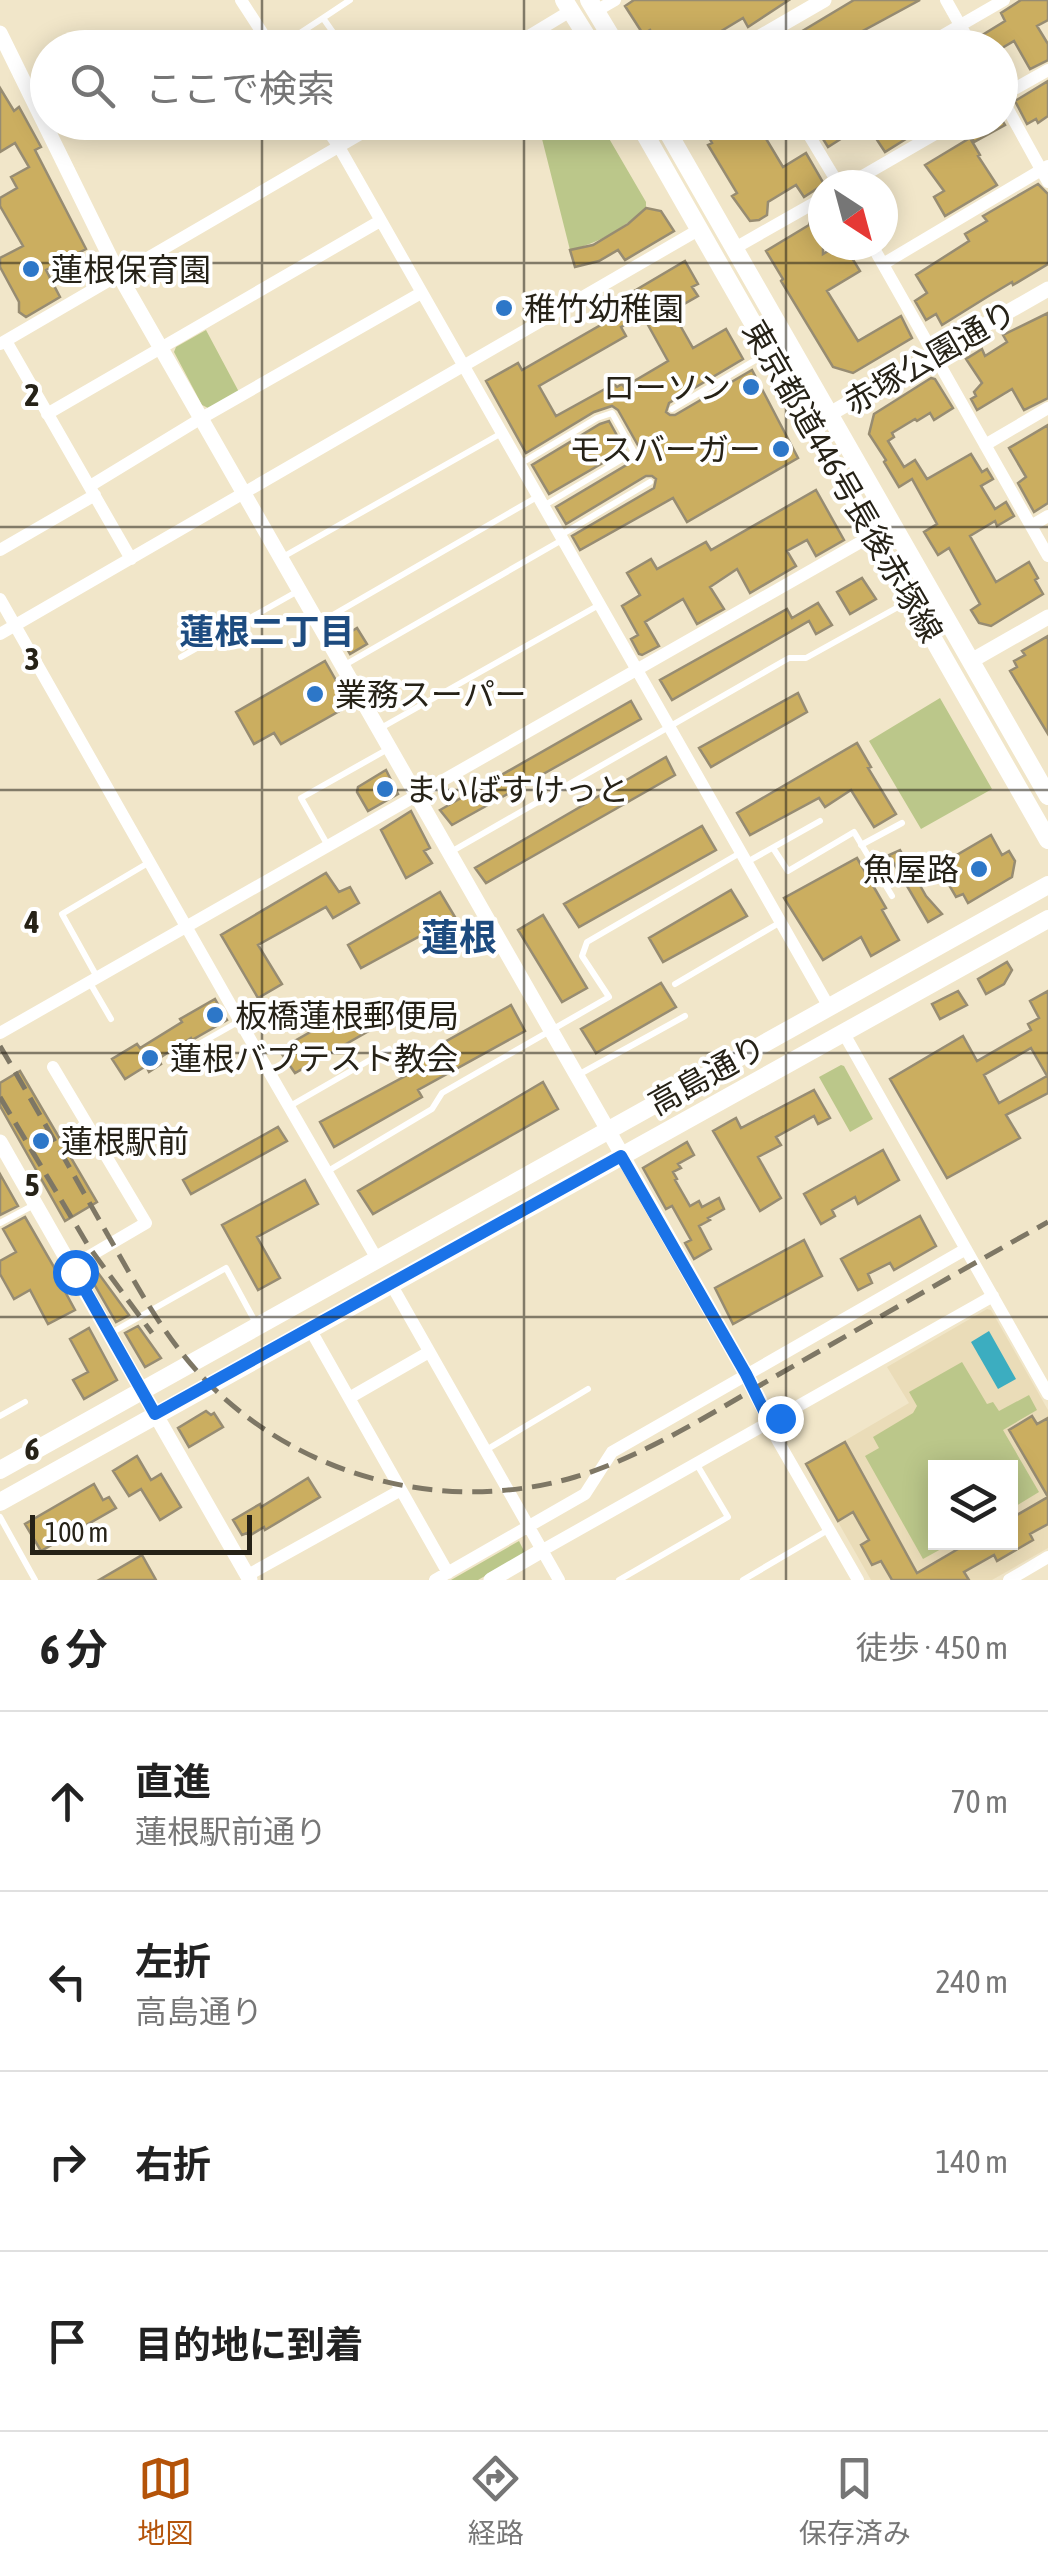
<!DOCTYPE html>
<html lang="ja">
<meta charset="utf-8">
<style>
:root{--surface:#fff;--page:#f2f2f2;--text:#222;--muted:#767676;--line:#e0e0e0;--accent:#b45309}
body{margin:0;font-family:"Asap Condensed","Noto Sans JP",sans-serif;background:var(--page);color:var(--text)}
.controls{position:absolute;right:30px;bottom:30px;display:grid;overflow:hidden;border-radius:0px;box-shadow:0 5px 25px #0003}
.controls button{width:90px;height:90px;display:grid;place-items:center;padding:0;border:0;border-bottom:2px solid var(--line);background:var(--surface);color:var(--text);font:50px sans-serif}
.compass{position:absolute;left:808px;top:170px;width:90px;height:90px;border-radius:50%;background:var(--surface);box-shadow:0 5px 25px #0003;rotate:144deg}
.scale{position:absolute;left:30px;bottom:25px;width:222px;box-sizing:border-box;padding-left:10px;border:5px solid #262217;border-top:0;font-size:28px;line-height:35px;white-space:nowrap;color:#262217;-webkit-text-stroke:8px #fff;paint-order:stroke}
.stop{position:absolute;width:30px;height:30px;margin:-22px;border:8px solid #1a73e8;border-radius:50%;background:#fff}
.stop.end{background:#1a73e8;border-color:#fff;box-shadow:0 2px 10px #0008}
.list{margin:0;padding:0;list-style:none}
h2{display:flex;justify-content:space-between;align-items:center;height:130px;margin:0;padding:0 40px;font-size:42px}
h2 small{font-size:32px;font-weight:400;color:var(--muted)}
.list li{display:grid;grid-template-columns:65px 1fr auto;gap:30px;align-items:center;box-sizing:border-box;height:180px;padding:0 40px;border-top:2px solid var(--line)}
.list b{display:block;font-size:38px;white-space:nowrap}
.list p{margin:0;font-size:32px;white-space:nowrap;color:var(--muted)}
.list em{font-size:32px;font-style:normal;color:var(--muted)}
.icon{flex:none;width:55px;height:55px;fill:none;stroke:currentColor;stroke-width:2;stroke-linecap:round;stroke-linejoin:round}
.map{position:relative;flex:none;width:1048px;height:1580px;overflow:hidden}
.search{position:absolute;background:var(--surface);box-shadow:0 5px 25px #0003;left:30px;right:30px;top:30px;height:110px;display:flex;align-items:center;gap:25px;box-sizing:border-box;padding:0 35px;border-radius:55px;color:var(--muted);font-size:38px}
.sheet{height:850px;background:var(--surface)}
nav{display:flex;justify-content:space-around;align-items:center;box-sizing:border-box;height:140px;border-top:2px solid var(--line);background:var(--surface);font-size:28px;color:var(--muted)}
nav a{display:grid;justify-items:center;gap:5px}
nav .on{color:var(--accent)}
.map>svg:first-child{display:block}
</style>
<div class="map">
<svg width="1048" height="1580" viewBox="0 0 1048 1580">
<rect width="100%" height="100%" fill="#f1e6c9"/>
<!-- built -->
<path fill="#eadcb8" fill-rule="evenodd" d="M987 1309 991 1310 1048 1410V1548L992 1580H871L805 1464 909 1403 887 1367ZM936 1468H1010V1542H936Z"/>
<!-- green -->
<path fill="#bbc78a" d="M538 123H600L646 202V208C623 228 600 243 570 250Z
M206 330 239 392 210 409 202 405 174 352 176 347Z
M940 698 992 789 921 829 869 741Z
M841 1065 844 1066 873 1119 850 1132 819 1077Z
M962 1362 987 1404 993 1402 999 1411 1029 1395 1037 1410 1003 1430 1039 1492 1011 1509 1010 1468H936V1542L952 1543 923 1559 865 1456 879 1448 873 1437 913 1413 917 1406 909 1392Z
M519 1541 525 1553 478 1580H451Z"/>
<!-- water -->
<path fill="#3cadc0" d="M989 1331 1016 1379 998 1389 971 1342Z"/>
<!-- building -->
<path fill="#cbae60" stroke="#978c72" stroke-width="2.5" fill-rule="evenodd" d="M634 0H789L748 27 743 18 693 48H661L650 30 643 34 625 6Z
M854 0H920L848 39 854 48H774Z
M1021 0H1048V20L1037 26 1048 44V60L1030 69 1014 41 1002 48H983L979 37 1005 21 1001 13Z
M1048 81V116L1038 123 1036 119 1027 124 1015 101Z
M0 88 14 111 19 107 41 147 35 150 86 249 46 270 60 297 26 317 19 312V302L0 267V258L23 246 0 206V198L17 188 11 177 29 167 15 143 0 152Z
M1000 117 1005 125 974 142 965 126 966 122H1000Z
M700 122H756L783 167 806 153 824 184 804 197 796 185 768 202 767 215 759 220 750 221 732 196 737 193 708 145 712 143Z
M821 122H933L885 152 866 123 828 147 815 126Z
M970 138 980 155 978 156 997 185 945 216 934 197 944 191 925 165Z
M1038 184 1048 194V264L1013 285 1012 282 987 297 942 325 936 314 926 320 915 301 927 293 916 275 969 241 965 234 987 221 983 216Z
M646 208 661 211 674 231 625 260 618 250 599 261 575 267 570 250 593 245 628 224Z
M823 210V254L838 245H844L860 271 827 291 858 341 901 316 912 338 853 373 833 367 781 281 783 279 766 251 809 225 811 219Z
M685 261 698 284 692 287 698 296 672 311 693 348 726 329 743 359 669 403 666 412 670 415H675L752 370 798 458 687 522 673 498 580 550 572 536 654 488 656 479 652 476H646L566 524 556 507 638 458 640 454V449L618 410 612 406 594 412 526 453 486 381 518 363 522 370 625 311 619 300ZM643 316 668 361 624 387 622 384 617 387 614 384 556 416 539 386 626 336 621 327Z
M1048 313V398L1024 410 1012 389 977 410 971 399 976 396 974 392 982 383 966 359 982 349 985 356 1007 342 1003 335Z
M931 378 935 379 953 408 934 420 930 413 917 421 915 419 892 433 894 437 888 441 904 467 915 460 927 479 971 454 982 472 987 469 993 479 981 486 995 509 1006 502 1014 516 997 526 995 521 970 536 996 582 1029 562 1038 578 1035 580 1043 594 991 626 979 623 971 610 980 604 949 548 938 555 924 532 937 524 912 479 899 487 884 462 886 460 869 434 874 414Z
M609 421 625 450 549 494 532 465 600 424Z
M1048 425V503L1034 512 1018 483 1026 477 1009 448Z
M816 490 844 540 816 556 807 540 787 551 796 566 750 593 737 569 710 587 724 609 697 624 683 599 645 622 659 646 642 655 639 654 631 639 638 635 622 606 640 595 627 573 651 559 657 569 706 542 711 550Z
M862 578 876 599 850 614 837 592Z
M818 603 832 625 816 634 809 621 672 700 660 680 787 609 792 618Z
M357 628 367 644 350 654 341 638Z
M1048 636V734L1010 671 1017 667 1014 661 1025 655 1022 651Z
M325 661 350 705 281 744 274 733 254 744 236 712Z
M798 693 807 712 711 767 699 748Z
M631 701 641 719 529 782 452 825 440 810Z
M857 743 871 767 868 768 896 814 874 827 851 790 825 807 819 798 750 835 737 813Z
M666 757 675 775 486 883 475 868Z
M386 770 398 794 368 811 357 792 358 787Z
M411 811 430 848 424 851 432 863 406 878 381 830Z
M702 826 716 850 579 927 564 904Z
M991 835 1002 855 1009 851 1015 861 1012 877 968 903 963 894 956 897 938 866Z
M900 850 926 896 942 914 928 922 889 855Z
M857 858 886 908 882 910 899 940 871 956 861 937 823 960 784 898Z
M326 873 339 892 350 887 359 903 333 918 326 907 258 945 282 984 258 998 221 935Z
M731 890 747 916 663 962 649 938Z
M440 892 455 917 361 968 348 945Z
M543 915 587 988 562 1002 518 930Z
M1007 962 1012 970 1004 984 986 994 978 979Z
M661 983 676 1007 596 1053 581 1029Z
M958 991 967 1005 940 1019 932 1004Z
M1048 991V1093L1006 1115 1020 1138 947 1178 890 1079 963 1036 977 1061 1031 1030 1028 1024 1039 1018 1030 1001ZM1031 1048 1047 1076 999 1103 984 1075Z
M215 999 227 1020 192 1040 191 1038 158 1059 161 1064 149 1072 146 1066 125 1079 112 1059 137 1044 140 1048 182 1022 180 1019Z
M361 1003 374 1028 295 1073 279 1050Z
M511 1005 525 1031 418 1090 422 1097 334 1147 320 1122 422 1067 416 1058Z
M20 1071 97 1202 65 1221 0 1106V1083Z
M543 1082 558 1109 373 1214 358 1191Z
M814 1090 830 1118 818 1124 814 1116 776 1137 781 1145 758 1157 781 1198 760 1211 713 1131 736 1118 741 1128Z
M278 1127 287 1141 191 1194 183 1180Z
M687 1142 694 1155 678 1164 681 1168 673 1172 677 1179 675 1180 690 1206 699 1201 702 1207 719 1198 724 1209 708 1218 710 1220 699 1226 711 1249 694 1259 685 1243 691 1240 672 1206 666 1209 643 1168Z
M883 1150 899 1180 858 1204 855 1197 832 1210 835 1216 821 1224 804 1194Z
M0 1174 18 1206 0 1215Z
M305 1180 318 1204 257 1237 280 1278 258 1290 222 1225Z
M920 1216 936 1246 894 1270 890 1263 868 1274 872 1283 858 1290 841 1259Z
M25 1217 58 1274 56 1275 75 1310 48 1324 30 1290 14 1299 0 1274V1261L16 1252 3 1229Z
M804 1240 822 1276 733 1324 715 1288Z
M93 1266 129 1315 116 1322 86 1270Z
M138 1326 161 1358 145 1367 125 1333Z
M89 1328 117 1380 84 1399 73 1380 88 1372 70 1339Z
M206 1411 211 1415 214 1413 223 1427 189 1447 178 1428Z
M1032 1416 1037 1424 1048 1418V1497L1009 1430Z
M845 1442 917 1573 970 1542H1010V1519L1048 1497V1524L1030 1534 1033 1540 997 1561 994 1555 964 1572 969 1580H892L881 1561 872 1565 861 1545 869 1540 853 1512 838 1521 806 1464Z
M137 1456 151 1480 161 1474 181 1507 160 1520 141 1489 129 1496 113 1471Z
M308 1478 320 1497 265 1530 264 1527 249 1536 247 1533 242 1535 233 1520 260 1504 261 1507Z
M94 1484 103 1500 109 1497 116 1508 41 1551 25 1524Z
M142 1555 156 1580H99Z"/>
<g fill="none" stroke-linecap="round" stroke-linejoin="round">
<!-- service -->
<path stroke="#fff" stroke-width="6" d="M277 48 323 18
M344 48 323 18 350 0
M380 48 396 37
M672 409 769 352
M520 464 597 418 612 413 634 452 545 505
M561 535 650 482
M281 558 500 434
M319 623 537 497
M181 657 298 591
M343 666 562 540
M379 729 599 605
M327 844 301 798 388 749
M861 845 902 823
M773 848 788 871 854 832 892 896
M449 853 789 658H806L909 601
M747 862 820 821
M97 977 62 914 148 863
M90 983 111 1019
M675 984 779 923
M169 1061 238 1022
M578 1075 685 1016
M290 1106 389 1049
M328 1171 432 1109 442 1093 609 997 582 956 587 942 740 853
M0 1223 34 1205
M111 1333 226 1268 257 1325
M0 1416 25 1402
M486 1450 588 1389
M0 1517 35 1580
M619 1580 728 1517 696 1463
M743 1580 828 1530"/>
<!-- minor -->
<path stroke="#fff" stroke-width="12" d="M241 0 272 48
M946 0 973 48
M596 11 615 0
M509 48 572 10
M921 48 1004 0
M1000 95 1048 182
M1000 97 1048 70
M322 122 339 147 829 1007
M801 122 839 185
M847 185 956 122
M872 245 1048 556
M735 248 823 198
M883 264 1048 166
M6 341 131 559
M0 344 381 122
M47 414 380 221
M985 445 1048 408
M90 486 200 419 421 293
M1031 526 1048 516
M0 550 95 495
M0 599 250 1039 377 1259
M0 634 700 229
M843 1032 1048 1394
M0 1033 873 535
M53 1067 146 1223 71 1267
M391 1284 559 1580
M310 1329 448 1573
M349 1398 429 1352
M771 1423 774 1434 858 1580
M541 1551 993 1296
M248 1575 401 1490
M435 1580 585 1494 612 1452 966 1249
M1009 1580 1048 1557"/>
<!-- tertiary -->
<path stroke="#fff" stroke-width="15" d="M0 33 119 275 608 1130 746 1374 771 1423
M741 48 824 0
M821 419 1048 289
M971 661 1048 617
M0 1142 250 1580
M491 1580 541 1551"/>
<!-- secondary -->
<path stroke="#fff" stroke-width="18" d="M564 0 594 48
M589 0 618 48
M638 122 1048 840
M662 122 1048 796
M0 1470 1048 885
M0 1502 1048 919"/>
<!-- rail -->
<path stroke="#7e7765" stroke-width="5" stroke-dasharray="20 10" stroke-linecap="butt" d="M0 1046C36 1107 70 1169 105 1230 129 1272 152 1315 181 1352 273 1470 433 1519 575 1477 648 1456 731 1401 797 1364 881 1316 964 1269 1048 1222
M0 1097 89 1247 152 1333"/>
</g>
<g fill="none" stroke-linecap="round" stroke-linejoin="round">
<!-- route -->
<path stroke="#1a73e8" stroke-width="12" d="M75 1272 155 1414 621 1156 746 1374 770 1423 780 1418"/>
</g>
<!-- grid -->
<path fill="none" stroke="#262217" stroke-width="2.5" stroke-opacity="0.55" d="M262 0V48M524 0V48M786 0V48M262 122V1580M524 122V1580M786 122V1580M0 263H1048M0 527H1048M0 790H1048M0 1053H1048M0 1317H1048"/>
<!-- markers -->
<g fill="#2d77c8" stroke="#fff" stroke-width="4">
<circle cx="31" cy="269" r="10"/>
<circle cx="504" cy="308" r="10"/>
<circle cx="751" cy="387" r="10"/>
<circle cx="781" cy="449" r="10"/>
<circle cx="315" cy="694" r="10"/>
<circle cx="385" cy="789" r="10"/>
<circle cx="979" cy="869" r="10"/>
<circle cx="215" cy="1015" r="10"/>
<circle cx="150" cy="1058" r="10"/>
<circle cx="41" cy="1141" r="10"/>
</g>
<g text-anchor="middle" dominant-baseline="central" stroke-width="8" stroke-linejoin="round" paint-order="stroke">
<!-- poi labels -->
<g font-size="32" fill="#262217" stroke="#fff" text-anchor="start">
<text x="51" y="269">蓮根保育園</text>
<text x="524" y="308">稚竹幼稚園</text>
<text x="731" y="387" text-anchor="end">ローソン</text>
<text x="761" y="449" text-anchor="end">モスバーガー</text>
<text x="335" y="694">業務スーパー</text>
<text x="405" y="789">まいばすけっと</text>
<text x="959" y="869" text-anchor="end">魚屋路</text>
<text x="235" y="1015">板橋蓮根郵便局</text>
<text x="170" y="1058">蓮根バプテスト教会</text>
<text x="61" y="1141">蓮根駅前</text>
</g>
<!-- street labels -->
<g font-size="32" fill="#262217" stroke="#fff">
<text transform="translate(930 357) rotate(-30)">赤塚公園通り</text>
<text transform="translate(843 481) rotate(60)">東京都道446号長後赤塚線</text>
<text transform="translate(707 1075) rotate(-29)">高島通り</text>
</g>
<!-- neighbourhood labels -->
<g font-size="35" font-weight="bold" fill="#1d4b7f" stroke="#fff">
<text x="267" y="631">蓮根二丁目</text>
</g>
<!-- quarter labels -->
<g font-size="38" font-weight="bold" fill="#1d4b7f" stroke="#fff">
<text x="459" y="937">蓮根</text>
</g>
</g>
<g font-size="32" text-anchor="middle" font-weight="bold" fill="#262217" stroke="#fff" stroke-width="8" stroke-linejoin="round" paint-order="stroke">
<text x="32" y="406">2</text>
<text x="32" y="670">3</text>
<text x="32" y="933">4</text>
<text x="32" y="1196">5</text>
<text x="32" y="1460">6</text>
</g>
</svg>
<div class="controls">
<button><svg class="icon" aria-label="layers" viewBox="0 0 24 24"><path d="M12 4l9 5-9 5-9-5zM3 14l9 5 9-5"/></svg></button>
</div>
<svg class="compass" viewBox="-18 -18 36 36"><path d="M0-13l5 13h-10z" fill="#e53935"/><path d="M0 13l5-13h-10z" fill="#767676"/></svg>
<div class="scale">100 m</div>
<div class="stop" style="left:75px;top:1272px"></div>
<div class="stop end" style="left:780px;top:1418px"></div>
<div class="search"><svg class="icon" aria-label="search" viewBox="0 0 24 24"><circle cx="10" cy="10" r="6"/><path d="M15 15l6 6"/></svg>ここで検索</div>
</div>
<section class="sheet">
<h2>6 分<small>徒歩 · 450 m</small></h2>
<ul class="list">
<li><svg class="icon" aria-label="ahead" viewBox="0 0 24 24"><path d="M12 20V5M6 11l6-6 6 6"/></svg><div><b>直進</b><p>蓮根駅前通り</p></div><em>70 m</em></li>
<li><svg class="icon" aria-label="left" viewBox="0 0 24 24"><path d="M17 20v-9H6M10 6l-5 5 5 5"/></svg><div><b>左折</b><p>高島通り</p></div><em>240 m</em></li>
<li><svg class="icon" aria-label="right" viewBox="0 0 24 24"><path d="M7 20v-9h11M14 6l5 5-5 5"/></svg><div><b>右折</b></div><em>140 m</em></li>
<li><svg class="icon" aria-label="arrive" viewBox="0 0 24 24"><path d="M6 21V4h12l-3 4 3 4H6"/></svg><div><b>目的地に到着</b></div></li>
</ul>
</section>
<nav>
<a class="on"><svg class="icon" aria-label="map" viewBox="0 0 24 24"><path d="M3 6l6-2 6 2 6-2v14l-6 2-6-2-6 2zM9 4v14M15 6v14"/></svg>地図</a>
<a><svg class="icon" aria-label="directions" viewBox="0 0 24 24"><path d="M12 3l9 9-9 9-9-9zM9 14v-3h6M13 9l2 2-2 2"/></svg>経路</a>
<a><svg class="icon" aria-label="saved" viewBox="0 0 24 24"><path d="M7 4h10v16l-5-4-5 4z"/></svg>保存済み</a>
</nav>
